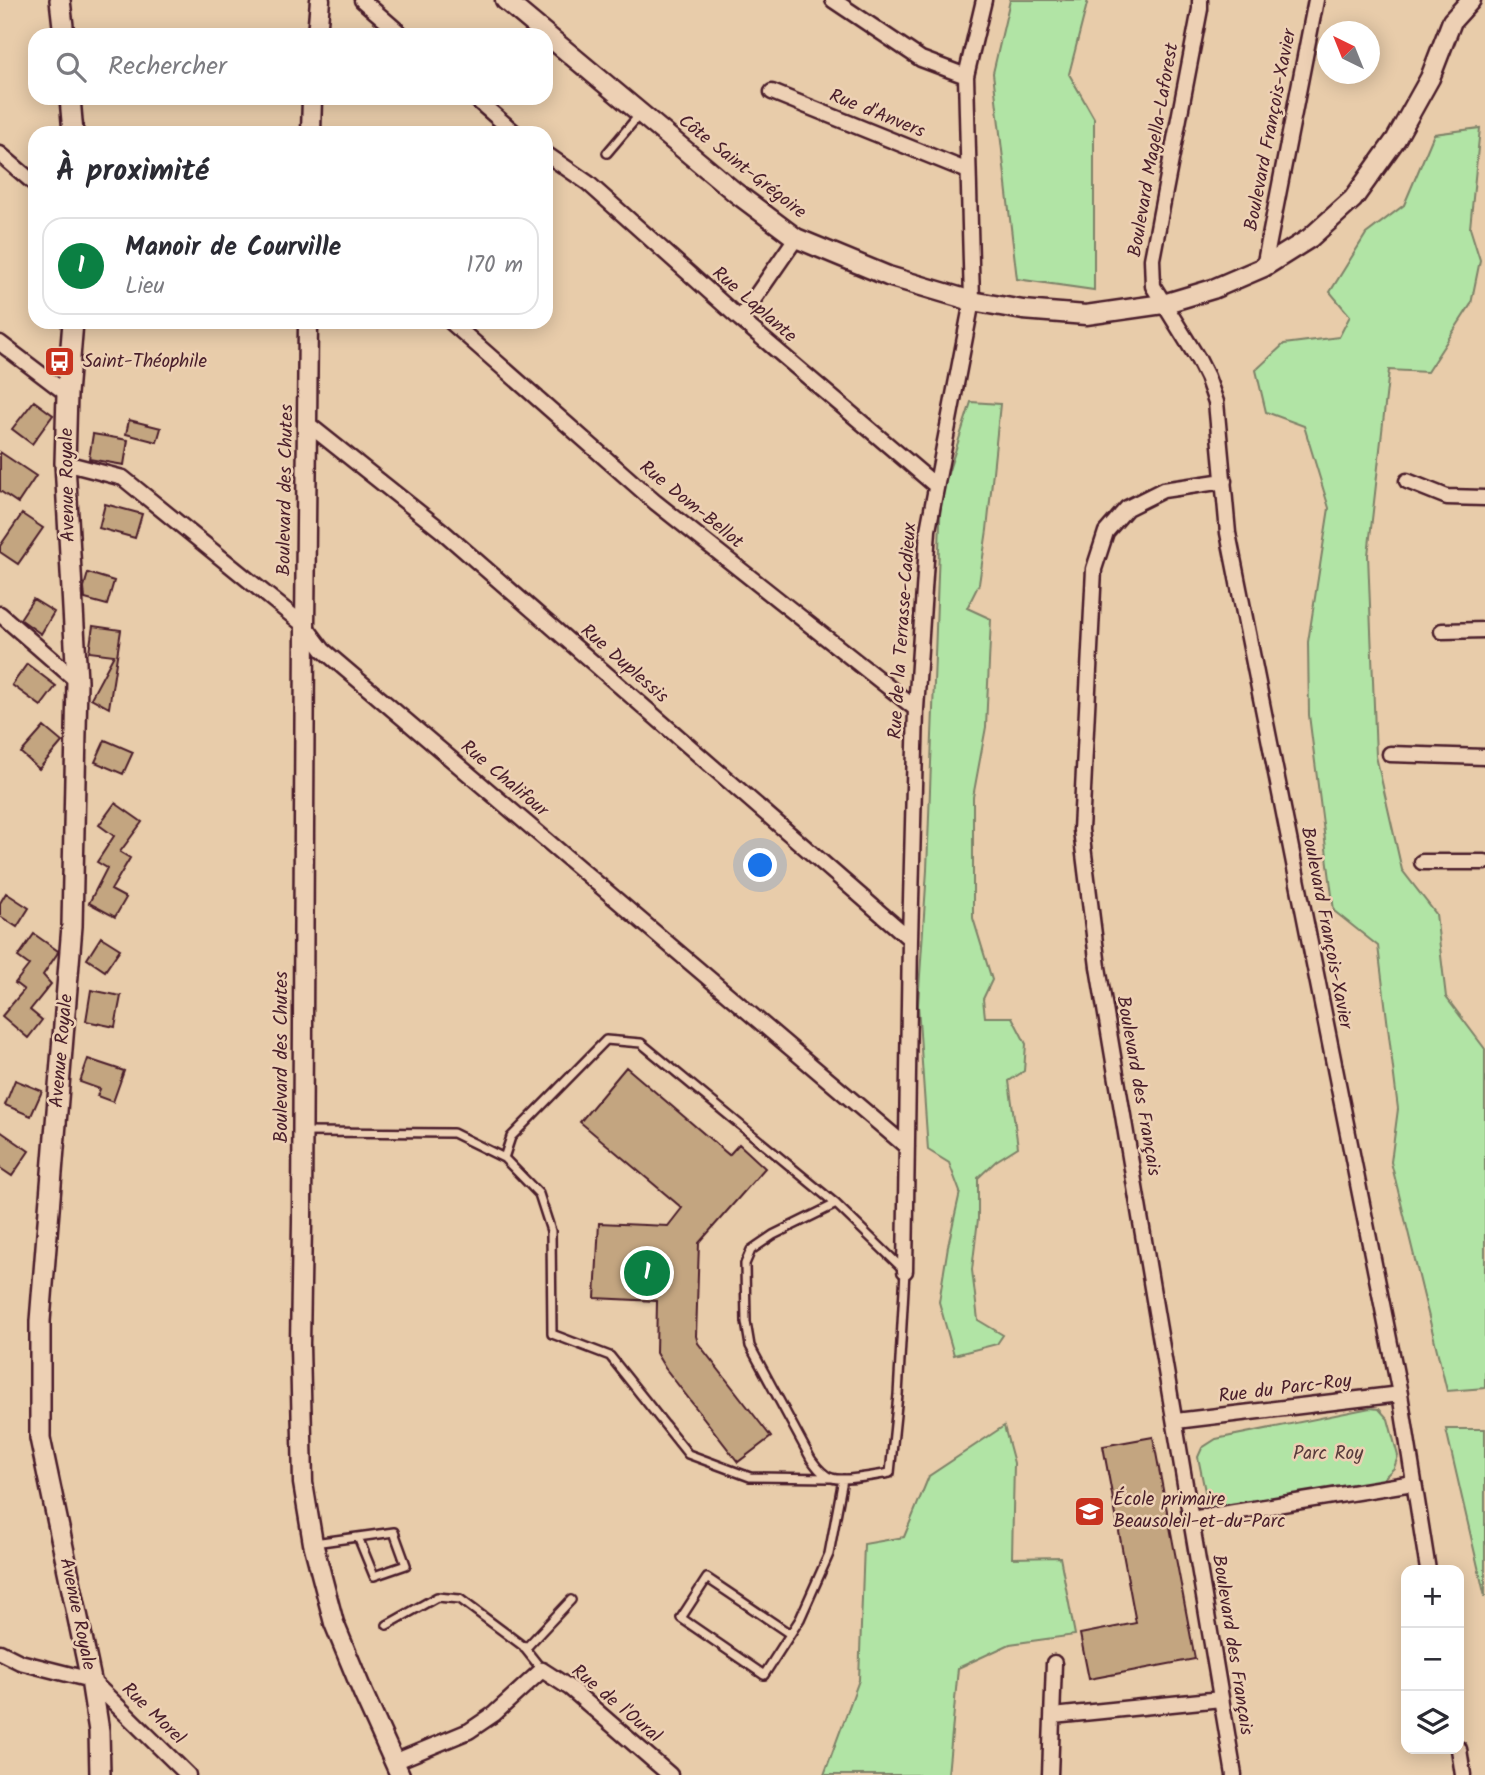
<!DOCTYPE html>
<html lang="fr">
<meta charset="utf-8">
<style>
:root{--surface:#fff;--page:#f2f2f3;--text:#2b2b33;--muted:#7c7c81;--line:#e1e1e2;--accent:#0b8043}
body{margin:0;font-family:Kalam,sans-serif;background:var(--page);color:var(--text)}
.controls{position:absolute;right:21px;bottom:21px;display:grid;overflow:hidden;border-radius:14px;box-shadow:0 4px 18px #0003}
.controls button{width:63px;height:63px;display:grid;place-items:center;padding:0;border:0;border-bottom:2px solid var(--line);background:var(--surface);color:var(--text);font:35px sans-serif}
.compass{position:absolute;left:1317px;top:21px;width:63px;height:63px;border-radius:50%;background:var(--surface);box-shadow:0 4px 18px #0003;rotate:317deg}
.you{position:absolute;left:761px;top:866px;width:24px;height:24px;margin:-18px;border:5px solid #fff;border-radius:50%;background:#1a73e8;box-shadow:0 0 0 10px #1a73e833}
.badge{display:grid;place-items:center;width:46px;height:46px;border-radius:50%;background:var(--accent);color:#fff;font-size:23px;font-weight:700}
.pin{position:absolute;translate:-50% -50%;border:4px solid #fff;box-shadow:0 2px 7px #0006}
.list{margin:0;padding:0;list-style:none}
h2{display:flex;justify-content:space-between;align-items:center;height:91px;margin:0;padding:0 28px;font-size:30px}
h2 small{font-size:23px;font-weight:400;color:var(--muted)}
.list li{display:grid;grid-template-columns:46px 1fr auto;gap:21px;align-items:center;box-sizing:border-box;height:98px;margin:0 14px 14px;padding:0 14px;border:2px solid var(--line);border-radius:21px}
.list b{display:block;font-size:26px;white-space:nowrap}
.list p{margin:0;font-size:23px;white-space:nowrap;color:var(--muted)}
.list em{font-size:23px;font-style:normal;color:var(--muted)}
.icon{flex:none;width:38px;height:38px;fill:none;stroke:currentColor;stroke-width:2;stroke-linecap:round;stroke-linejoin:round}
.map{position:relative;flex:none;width:1485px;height:1775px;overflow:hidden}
.search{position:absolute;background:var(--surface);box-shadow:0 4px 18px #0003;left:28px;top:28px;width:525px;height:77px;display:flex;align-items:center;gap:18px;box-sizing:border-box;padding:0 24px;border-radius:21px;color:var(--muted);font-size:26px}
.panel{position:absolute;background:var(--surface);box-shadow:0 4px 18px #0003;left:28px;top:126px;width:525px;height:203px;border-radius:21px}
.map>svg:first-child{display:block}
</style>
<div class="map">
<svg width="1485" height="1775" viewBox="0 0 1485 1775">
<rect width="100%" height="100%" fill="#e8ccaa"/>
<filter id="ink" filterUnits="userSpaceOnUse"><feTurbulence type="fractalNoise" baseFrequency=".0143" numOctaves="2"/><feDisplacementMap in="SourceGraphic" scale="14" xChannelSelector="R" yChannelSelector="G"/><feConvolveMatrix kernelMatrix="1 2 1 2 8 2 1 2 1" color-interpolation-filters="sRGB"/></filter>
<g filter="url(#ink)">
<!-- green -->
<path fill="#b1e4a5" stroke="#7e8268" stroke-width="2" d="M1010 0H1088L1069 74 1094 118V290L1017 279 993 73Z
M1480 128 1470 228 1480 260 1471 304 1427 372 1389 370 1368 555 1376 756 1402 870 1436 914 1446 997 1485 1049V1388L1447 1391 1391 1162 1398 1109 1378 946 1334 911 1309 715 1308 642 1329 508 1304 426 1266 412 1256 370 1284 344 1339 337 1350 316 1330 292 1366 234 1404 205 1434 134Z
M971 402 1000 404 987 530 979 584 967 608 991 619 986 727 973 797V918L992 980 983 999 985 1017H1012L1026 1044 1024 1071 1009 1081 1018 1147 996 1161 978 1178V1219L972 1270 978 1320 1003 1335 997 1344 954 1355 939 1302 948 1246 960 1192 949 1163 928 1150 918 1005 927 870 941 495Z
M1370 1408 1379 1409 1388 1419 1398 1456 1394 1468 1381 1481 1234 1507 1213 1508 1207 1501 1198 1457 1202 1448 1216 1439Z
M1004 1426 1014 1463 1012 1558 1060 1557 1075 1635 1010 1644 958 1668 948 1775H824L859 1680 864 1544 904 1537 929 1476Z
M1446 1429H1485V1597Z"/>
<!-- building -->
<path fill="#c3a580" stroke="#4a1f2b" stroke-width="2" d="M34 401 53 415 32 444 12 429Z
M129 420 161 428 157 442 126 434Z
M93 434 128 440 124 465 89 459Z
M0 452 36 476 18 503 0 491Z
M105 504 142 514 135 538 99 528Z
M22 514 43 528 18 564 0 552V546Z
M88 573 114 581 107 605 85 599 84 587Z
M33 599 54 612 41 634 20 619Z
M93 626 121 630 109 708 91 698 114 655 89 652Z
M27 664 56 686 41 706 12 685Z
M44 727 62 742 39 769 21 753Z
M105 740 133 752 123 774 95 762Z
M115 803 142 822 120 852 130 858 111 890 126 898 115 917 89 903 107 868 97 862 114 836 99 825Z
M6 893 29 908 17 927 0 916V903Z
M34 934 58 951 57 954 43 975 51 984 30 1010 42 1020 28 1038 2 1016 24 990 15 983 29 965 18 957Z
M101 937 120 949 105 971 87 959Z
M91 990 121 996 115 1027 86 1021Z
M88 1059 124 1071 113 1102 97 1096 100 1089 80 1082Z
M626 1067 729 1155 739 1144 765 1168 699 1243 696 1336 698 1343 771 1437 738 1462 665 1368 656 1353 657 1301 595 1298 599 1223 668 1226 682 1208 580 1122Z
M15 1080 42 1091 31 1116 5 1105Z
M0 1131 29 1151 12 1176 0 1168Z
M1153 1437 1195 1659 1089 1679 1080 1634 1136 1623 1103 1446Z"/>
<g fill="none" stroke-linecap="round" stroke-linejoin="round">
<defs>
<path id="service" d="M607 153 640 114
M303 1132 453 1133 504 1158 539 1194 551 1231 552 1334 610 1356 688 1454 750 1477 831 1478
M504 1158 511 1137 606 1040 641 1043 836 1204 905 1271 898 1395 890 1473C877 1475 844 1482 832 1478 823 1476 816 1466 811 1459L750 1346 746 1322 745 1264 751 1250 773 1235 836 1204
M314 1543 394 1532 406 1565 374 1576 358 1537
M387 1625 437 1597 460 1599 523 1646 542 1670
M790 1634 707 1578 681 1618 764 1675 800 1619 829 1554 843 1479
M525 1649 571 1600"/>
<path id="minor" d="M362 0 402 35
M833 0 921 59 966 76
M1200 0V9L1152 259 1153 286 1198 359 1207 377 1216 402 1228 533 1400 1394 1428 1570
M772 92 968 171
M475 98 515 133
M0 154 35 184
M546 154 588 183 740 319 935 485
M1264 267 1316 0
M740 319 796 238
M451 322 655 502 916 709
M0 343 67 394
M308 424 441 530 910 939
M65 463 123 478 305 626 323 650 907 1147
M1224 481 1163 490 1127 508 1106 532 1094 569 1081 830 1098 967 1234 1775
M1407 481 1447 497 1485 498
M0 614 77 681
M1442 631 1485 630
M1390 754 1485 757
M1422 862H1485
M905 1271 910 939 916 709 928 530 972 301 966 76 984 0
M1176 1421 1400 1394
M1191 1519 1413 1483
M0 1652 20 1662 91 1680 188 1775
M1053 1716 1221 1699
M1459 1749 1463 1775
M394 1762 469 1731 494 1714 542 1670 570 1688 670 1775
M1050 1775 1054 1663"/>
<path id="tertiary" d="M505 0 736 193 796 238 888 276 972 301 1023 310 1086 315 1163 304 1213 289 1264 267 1310 238 1353 199 1396 139 1430 78 1452 21 1471 0
M317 35 320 0
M311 133 312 98
M308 322 305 626 302 1223 300 1345 303 1483 313 1543 334 1623 363 1693 400 1775"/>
<path id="secondary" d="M60 0 64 35
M70 98 73 133
M73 322 67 394 65 463 77 681 72 926 40 1321V1438L91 1680 99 1731 100 1775"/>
</defs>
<!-- service casing -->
<use href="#service" stroke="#4a1f2b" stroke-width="12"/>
<!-- minor casing -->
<use href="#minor" stroke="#4a1f2b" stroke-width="19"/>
<!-- tertiary casing -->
<use href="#tertiary" stroke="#4a1f2b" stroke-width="23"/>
<!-- secondary casing -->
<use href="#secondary" stroke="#4a1f2b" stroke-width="24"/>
<!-- service -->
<use href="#service" stroke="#edd0b4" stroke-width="7"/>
<!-- minor -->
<use href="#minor" stroke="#edd0b4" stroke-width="14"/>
<!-- tertiary -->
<use href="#tertiary" stroke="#edd0b4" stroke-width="18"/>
<!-- secondary -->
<use href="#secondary" stroke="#edd0b4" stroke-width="19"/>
</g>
</g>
<!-- icons -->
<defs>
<symbol id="bus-square" viewBox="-11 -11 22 22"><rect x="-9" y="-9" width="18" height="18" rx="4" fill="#c8321e" stroke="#edd0b4"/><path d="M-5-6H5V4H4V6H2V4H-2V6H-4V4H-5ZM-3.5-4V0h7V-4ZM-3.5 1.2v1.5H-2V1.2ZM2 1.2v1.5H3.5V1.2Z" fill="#fff"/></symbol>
<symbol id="school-square" viewBox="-11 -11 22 22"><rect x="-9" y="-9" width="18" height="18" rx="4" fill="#c8321e" stroke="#edd0b4"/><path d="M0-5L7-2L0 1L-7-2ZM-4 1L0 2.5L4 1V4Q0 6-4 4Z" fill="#fff"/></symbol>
</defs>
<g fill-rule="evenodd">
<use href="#bus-square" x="42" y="344" width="35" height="35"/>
<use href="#school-square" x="1072" y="1494" width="35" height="35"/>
</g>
<g text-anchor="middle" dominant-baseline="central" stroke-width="5" stroke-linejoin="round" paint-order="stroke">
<!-- street labels -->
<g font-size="19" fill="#4a1f2b" stroke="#edd0b4">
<text transform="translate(877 114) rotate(22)">Rue d'Anvers</text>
<text transform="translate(1271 130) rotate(-79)">Boulevard François-Xavier</text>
<text transform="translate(1154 150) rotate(-80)">Boulevard Magella-Laforest</text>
<text transform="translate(742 167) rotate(38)">Côte Saint-Grégoire</text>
<text transform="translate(754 305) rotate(41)">Rue Laplante</text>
<text transform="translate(68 485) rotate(-91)">Avenue Royale</text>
<text transform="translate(286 490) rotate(-89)">Boulevard des Chutes</text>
<text transform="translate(691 505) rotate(39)">Rue Dom-Bellot</text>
<text transform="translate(903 631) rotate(-86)">Rue de la Terrasse-Cadieux</text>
<text transform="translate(624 664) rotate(41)">Rue Duplessis</text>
<text transform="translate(504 779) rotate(40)">Rue Chalifour</text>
<text transform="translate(1326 928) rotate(79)">Boulevard François-Xavier</text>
<text transform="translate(62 1051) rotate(-85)">Avenue Royale</text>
<text transform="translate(282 1057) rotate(-90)">Boulevard des Chutes</text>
<text transform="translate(1138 1086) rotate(80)">Boulevard des Français</text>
<text transform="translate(1285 1389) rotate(-7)">Rue du Parc-Roy</text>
<text transform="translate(77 1614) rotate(78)">Avenue Royale</text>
<text transform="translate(1232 1645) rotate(81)">Boulevard des Français</text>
<text transform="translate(616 1704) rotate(40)">Rue de l'Oural</text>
<text transform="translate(153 1714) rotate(44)">Rue Morel</text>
</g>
<!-- poi labels -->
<g font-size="19" fill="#4a1f2b" stroke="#edd0b4" text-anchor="start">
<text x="83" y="362">Saint-Théophile</text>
<text x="1113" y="1500">École primaire<tspan x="1113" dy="22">Beausoleil-et-du-Parc</tspan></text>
</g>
<!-- park labels -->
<g font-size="19" fill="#593d3d" stroke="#edd0b4">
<text x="1328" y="1454">Parc Roy</text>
</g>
</g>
</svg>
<div class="controls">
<button>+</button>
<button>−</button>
<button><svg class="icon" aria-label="layers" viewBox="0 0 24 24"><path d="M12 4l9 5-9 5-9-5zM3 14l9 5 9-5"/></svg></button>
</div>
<svg class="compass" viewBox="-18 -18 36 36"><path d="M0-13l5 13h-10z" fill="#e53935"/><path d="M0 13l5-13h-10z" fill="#7c7c81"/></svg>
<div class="you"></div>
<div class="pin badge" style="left:647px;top:1273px">1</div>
<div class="search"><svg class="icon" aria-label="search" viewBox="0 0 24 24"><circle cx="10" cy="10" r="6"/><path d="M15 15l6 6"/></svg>Rechercher</div>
<section class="panel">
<h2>À proximité<small></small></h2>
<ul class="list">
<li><span class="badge">1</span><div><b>Manoir de Courville</b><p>Lieu</p></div><em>170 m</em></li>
</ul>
</section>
</div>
